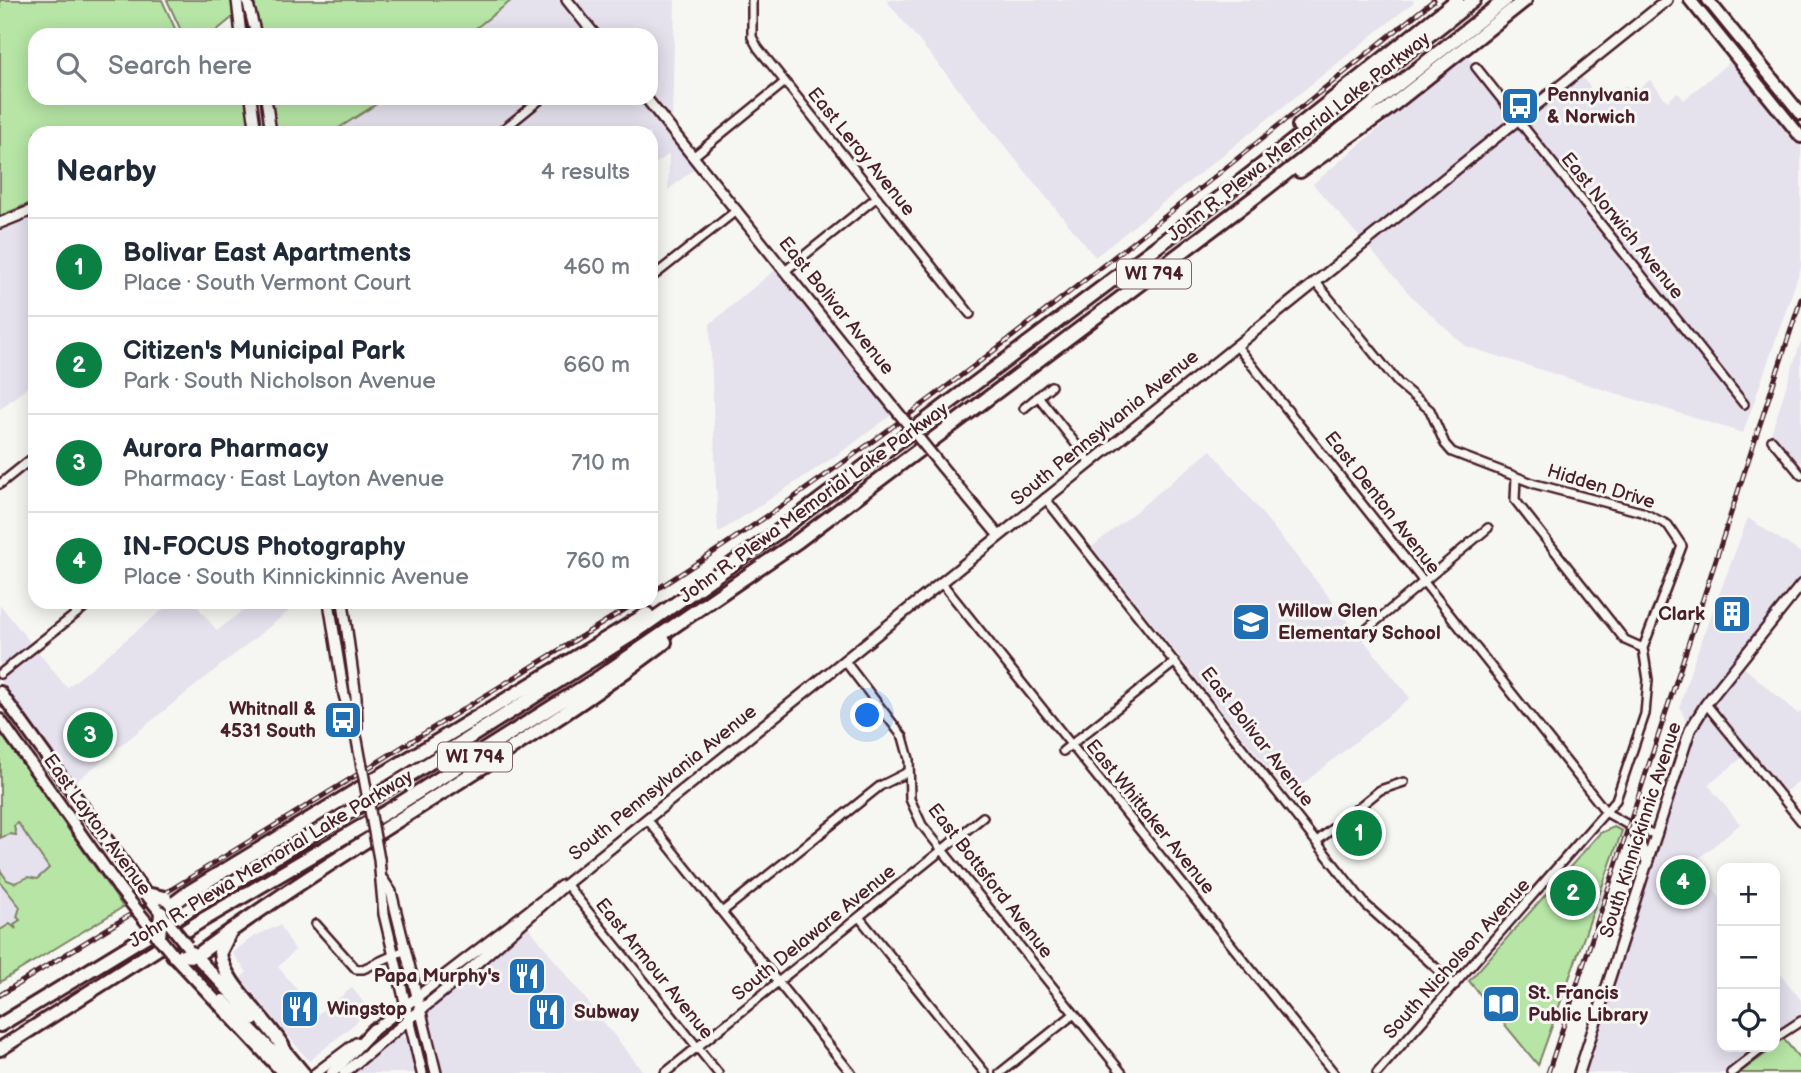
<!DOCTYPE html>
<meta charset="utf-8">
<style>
:root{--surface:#fff;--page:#f6f6f7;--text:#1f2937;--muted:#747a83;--line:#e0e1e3;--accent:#0b8043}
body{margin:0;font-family:"Balsamiq Sans",sans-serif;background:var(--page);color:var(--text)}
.controls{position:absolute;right:21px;bottom:21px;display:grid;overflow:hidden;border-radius:14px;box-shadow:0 4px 18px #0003}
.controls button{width:63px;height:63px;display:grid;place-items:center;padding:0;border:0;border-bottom:2px solid var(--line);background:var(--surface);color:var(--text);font:35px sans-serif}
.you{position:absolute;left:868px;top:716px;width:24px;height:24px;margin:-18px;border:5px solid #fff;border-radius:50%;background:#1a73e8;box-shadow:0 0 0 10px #1a73e833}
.badge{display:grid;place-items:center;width:46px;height:46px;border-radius:50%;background:var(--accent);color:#fff;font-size:23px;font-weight:700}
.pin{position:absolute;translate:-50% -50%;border:4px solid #fff;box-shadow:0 2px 7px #0006}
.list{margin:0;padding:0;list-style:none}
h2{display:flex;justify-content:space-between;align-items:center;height:91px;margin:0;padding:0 28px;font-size:30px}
h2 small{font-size:23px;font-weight:400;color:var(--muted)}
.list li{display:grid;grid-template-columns:46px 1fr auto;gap:21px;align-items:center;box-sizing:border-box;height:98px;padding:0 28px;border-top:2px solid var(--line)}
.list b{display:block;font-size:26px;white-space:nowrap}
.list p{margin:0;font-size:23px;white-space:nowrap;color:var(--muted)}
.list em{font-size:23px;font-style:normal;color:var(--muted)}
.icon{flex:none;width:38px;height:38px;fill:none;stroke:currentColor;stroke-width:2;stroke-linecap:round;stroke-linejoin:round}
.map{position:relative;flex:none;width:1801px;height:1073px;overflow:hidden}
.search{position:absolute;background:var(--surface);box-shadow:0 4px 18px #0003;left:28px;top:28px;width:630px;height:77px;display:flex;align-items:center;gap:18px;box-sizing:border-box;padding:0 24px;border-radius:21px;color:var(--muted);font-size:26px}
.panel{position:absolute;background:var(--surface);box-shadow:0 4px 18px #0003;left:28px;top:126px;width:630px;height:483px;border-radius:21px}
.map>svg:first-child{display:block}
</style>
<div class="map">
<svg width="1801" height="1073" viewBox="0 0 1801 1073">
<rect width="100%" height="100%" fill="#f6f6f2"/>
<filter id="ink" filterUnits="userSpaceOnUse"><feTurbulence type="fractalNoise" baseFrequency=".0143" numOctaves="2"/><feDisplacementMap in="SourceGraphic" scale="14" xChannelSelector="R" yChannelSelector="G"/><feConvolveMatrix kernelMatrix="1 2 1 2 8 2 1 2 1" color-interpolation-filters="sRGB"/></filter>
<g filter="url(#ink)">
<!-- built -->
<path fill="#e5e1ed" d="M512 0H675L672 118 663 126 695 168 668 190 669 154 651 167V133H331L386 98H651V35H467Z
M886 0H1413L1414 2 1095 257Z
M1466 55 1475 66 1472 68 1517 128 1581 76 1603 103 1626 85 1633 93 1650 80 1667 101 1678 93 1684 100 1733 59 1801 144V267L1743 433 1465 346 1413 298 1313 184Z
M35 216V381L0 409V231Z
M776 269 893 414 843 451 718 533 710 324Z
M1801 341V475L1770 437Z
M1211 450 1410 698 1289 795 1092 547Z
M1748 518 1801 553V585L1740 664 1798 714 1801 712V779L1780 796 1750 758 1743 757 1708 785 1740 824 1693 863 1722 900V1047H1764L1731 1073H1579L1689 730 1680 706 1692 666Z
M172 602H194L217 631 253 602H300L75 782 0 681V605L67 688Z
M0 732 123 907 0 982Z
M526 924 644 1073H444L434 1049 426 1012Z
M280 925 295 950 278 967 318 1014 352 988 365 1004 359 1020 309 1061 241 978 247 972 232 953 253 937Z
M1775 967 1801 1000V1021L1775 1038Z
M400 1034 408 1041 417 1073H350Z"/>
<!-- green -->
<path fill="#b6e5a5" stroke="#808268" stroke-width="2" d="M0 0H162L178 35H35V98H245L251 133H35V201L0 216Z
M167 0H232L233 17 211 35H183Z
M253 0H512L467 35H261Z
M271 98H386L331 133H276Z
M0 732 123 907 0 982V930L10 924 16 929 14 924 20 920 17 917 20 907 0 882V870L7 880 15 883 28 877 37 879 49 868 18 823 14 826 16 835 9 834 0 838Z
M1614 827 1622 831 1538 1065 1469 981 1600 833Z
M1782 1037 1801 1060V1073H1739L1775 1047Z"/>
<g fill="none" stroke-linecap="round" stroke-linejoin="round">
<defs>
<path id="minor" d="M752 0V37L758 48 970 314
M1476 67 1744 404
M499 133 542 98
M694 156 785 82
M785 271 877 197
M651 278 737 210
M1315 281 1398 383 1430 410 1445 444 1452 452 1535 484 1642 512 1668 525 1682 546 1643 648 1648 680 1645 714 1616 800 1377 1073
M1236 345 1607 813 1630 826 1657 835
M1038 396 1090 462
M1024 408 1051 386
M1772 440 1801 475
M1516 477 1515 500 1625 640 1643 648
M0 484 35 456
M1045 498 1366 905 1455 985
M941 582 1334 1073
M1362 633 1488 528
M844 660 903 737 909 759 910 799 922 825 1122 1073
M0 674 91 602
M1706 704 1801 821
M1063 751 1175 662
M647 819 851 1073
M1316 842 1380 790 1404 782
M566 884 718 1073
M722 912 880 786 908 772
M859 917 985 1073
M316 924 356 969H363L405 950
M1775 1038 1801 1021
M665 1073 983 817
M1000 1073 1074 1014
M1731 1073 1764 1047"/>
<path id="tertiary" d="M237 0 241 35
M247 0 256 35
M567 0 595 35
M251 98 256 133
M266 98 271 133
M646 98 884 395
M0 223 35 209
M942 467 999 536
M329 602 344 695 357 740
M343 602 356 697 357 727
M1633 827 1648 864
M379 859 384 914 422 1073
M383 880 391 892 436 1073
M370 1033 561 886
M316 1073 356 1043
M344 1073 468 971 566 884 1667 0
M1579 1073 1690 730 1706 704 1801 585"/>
<path id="secondary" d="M1690 0 1801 137
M1708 0 1801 114
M0 692 146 894
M0 720 119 888
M192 952 255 1019
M173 955 283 1073
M223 1000 294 1073
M279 1043 304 1073
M332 1073 374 1029"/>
<path id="primary" d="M1299 126 1457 0
M1300 171 1385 111 1525 0
M161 913 189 892 647 614
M229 934 220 952C221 981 267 1019 283 1047
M173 955 196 956C347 844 515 756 665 642
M0 1025 426 765 628 637 775 534 1184 226 1474 0
M0 1049 201 921 388 811 601 676 798 541 1263 191 1505 0"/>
</defs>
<!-- minor casing -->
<use href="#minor" stroke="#4a1f2b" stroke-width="12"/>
<!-- tertiary casing -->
<use href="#tertiary" stroke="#4a1f2b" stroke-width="14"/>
<!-- secondary casing -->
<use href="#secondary" stroke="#4a1f2b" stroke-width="16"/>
<!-- primary casing -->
<use href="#primary" stroke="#4a1f2b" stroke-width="18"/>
<!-- minor -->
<use href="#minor" stroke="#f6f6f2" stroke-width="7"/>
<!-- tertiary -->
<use href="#tertiary" stroke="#f6f6f2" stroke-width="9"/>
<!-- secondary -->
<use href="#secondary" stroke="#f6f6f2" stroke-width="10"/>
<!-- primary -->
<use href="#primary" stroke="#f6f6f2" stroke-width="12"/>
<defs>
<path id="rail" d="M651 593C927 417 1178 205 1434 0
M0 995 637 602
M1548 1073 1801 299"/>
</defs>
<!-- rail casing -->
<use href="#rail" stroke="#4a1f2b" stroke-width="5"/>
<!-- rail -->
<use href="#rail" stroke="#f6f6f2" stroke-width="2.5" stroke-dasharray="8" stroke-linecap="butt"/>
<defs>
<path id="tertiary-bridge" d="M884 395 942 467
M357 740 379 859"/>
<path id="secondary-bridge" d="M119 888 173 955
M146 894 187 946"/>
<path id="primary-bridge" d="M146 894 165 898
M159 937 161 913"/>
</defs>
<!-- tertiary-bridge casing -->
<use href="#tertiary-bridge" stroke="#4a1f2b" stroke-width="14" stroke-linecap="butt"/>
<!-- secondary-bridge casing -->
<use href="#secondary-bridge" stroke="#4a1f2b" stroke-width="16" stroke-linecap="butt"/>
<!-- primary-bridge casing -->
<use href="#primary-bridge" stroke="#4a1f2b" stroke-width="18" stroke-linecap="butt"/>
<!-- tertiary-bridge -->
<use href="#tertiary-bridge" stroke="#f6f6f2" stroke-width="9"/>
<!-- secondary-bridge -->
<use href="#secondary-bridge" stroke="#f6f6f2" stroke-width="10"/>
<!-- primary-bridge -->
<use href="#primary-bridge" stroke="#f6f6f2" stroke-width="12"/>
</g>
</g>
<!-- icons -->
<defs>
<symbol id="bus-square" viewBox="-11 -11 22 22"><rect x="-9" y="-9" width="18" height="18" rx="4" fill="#1f6fb2" stroke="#f6f6f2"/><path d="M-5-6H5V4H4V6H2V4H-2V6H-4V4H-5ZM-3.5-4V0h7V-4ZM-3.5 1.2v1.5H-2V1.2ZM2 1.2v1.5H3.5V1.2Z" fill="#fff"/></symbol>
<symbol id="building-square" viewBox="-11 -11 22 22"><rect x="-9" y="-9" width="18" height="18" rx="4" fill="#1f6fb2" stroke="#f6f6f2"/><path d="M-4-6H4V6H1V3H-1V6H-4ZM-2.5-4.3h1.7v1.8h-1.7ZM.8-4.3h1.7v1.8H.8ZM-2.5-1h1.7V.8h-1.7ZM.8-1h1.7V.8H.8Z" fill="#fff"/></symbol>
<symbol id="school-square" viewBox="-11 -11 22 22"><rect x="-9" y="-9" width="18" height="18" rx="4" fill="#1f6fb2" stroke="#f6f6f2"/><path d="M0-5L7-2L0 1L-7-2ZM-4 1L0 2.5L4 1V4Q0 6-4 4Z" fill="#fff"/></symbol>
<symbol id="restaurant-square" viewBox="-11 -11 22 22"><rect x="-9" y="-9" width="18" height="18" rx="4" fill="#1f6fb2" stroke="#f6f6f2"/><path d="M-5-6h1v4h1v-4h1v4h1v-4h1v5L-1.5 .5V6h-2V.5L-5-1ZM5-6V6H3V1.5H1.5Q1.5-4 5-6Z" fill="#fff"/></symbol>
<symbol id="library-square" viewBox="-11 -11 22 22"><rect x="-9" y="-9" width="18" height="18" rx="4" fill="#1f6fb2" stroke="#f6f6f2"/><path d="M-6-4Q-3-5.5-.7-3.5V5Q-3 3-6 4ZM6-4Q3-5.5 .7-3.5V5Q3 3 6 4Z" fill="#fff"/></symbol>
</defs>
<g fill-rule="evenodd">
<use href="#bus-square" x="1498" y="84" width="44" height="44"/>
<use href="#building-square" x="1710" y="592" width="44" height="44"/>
<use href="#school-square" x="1229" y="600" width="44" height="44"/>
<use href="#bus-square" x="321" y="698" width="44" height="44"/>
<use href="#restaurant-square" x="505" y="954" width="44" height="44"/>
<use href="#library-square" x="1479" y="982" width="44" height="44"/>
<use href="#restaurant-square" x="278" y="987" width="44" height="44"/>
<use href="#restaurant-square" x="525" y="990" width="44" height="44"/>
</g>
<g text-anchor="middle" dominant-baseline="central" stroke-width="6" stroke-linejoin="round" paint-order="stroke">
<!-- shield labels -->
<g fill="#f6f6f2" stroke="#7e6067" stroke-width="2">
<rect x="1117" y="259.5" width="74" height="29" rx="5"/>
<rect x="438" y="742.5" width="74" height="29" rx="5"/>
</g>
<g font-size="18" font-weight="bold" fill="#4a1f2b">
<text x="1154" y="274">WI 794</text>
<text x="475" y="757">WI 794</text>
</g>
<!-- poi labels -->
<g font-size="19" font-weight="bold" fill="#4a1f2b" stroke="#f6f6f2" text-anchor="start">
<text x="1547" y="95">Pennylvania<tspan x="1547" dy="22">&amp; Norwich</tspan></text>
<text x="1278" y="611">Willow Glen<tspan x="1278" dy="22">Elementary School</tspan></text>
<text x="1705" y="614" text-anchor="end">Clark</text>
<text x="316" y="709" text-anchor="end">Whitnall &amp;<tspan x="316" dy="22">4531 South</tspan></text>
<text x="500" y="976" text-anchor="end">Papa Murphy's</text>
<text x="1528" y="993">St. Francis<tspan x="1528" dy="22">Public Library</tspan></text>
<text x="327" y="1009">Wingstop</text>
<text x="574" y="1012">Subway</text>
</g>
<!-- street labels -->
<g font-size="19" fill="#4a1f2b" stroke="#f6f6f2">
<text transform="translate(1299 137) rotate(-38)">John R. Plewa Memorial Lake Parkway</text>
<text transform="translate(861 152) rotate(51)">East Leroy Avenue</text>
<text transform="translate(1622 226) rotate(51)">East Norwich Avenue</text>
<text transform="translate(836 306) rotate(51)">East Bolivar Avenue</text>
<text transform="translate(1105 428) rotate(-39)">South Pennsylvania Avenue</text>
<text transform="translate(1601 487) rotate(17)">Hidden Drive</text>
<text transform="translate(814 503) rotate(-36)">John R. Plewa Memorial Lake Parkway</text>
<text transform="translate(1382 503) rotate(52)">East Denton Avenue</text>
<text transform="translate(1257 737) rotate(52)">East Bolivar Avenue</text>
<text transform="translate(663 783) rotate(-39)">South Pennsylvania Avenue</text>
<text transform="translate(1150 817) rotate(51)">East Whittaker Avenue</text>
<text transform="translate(97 825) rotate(54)">East Layton Avenue</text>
<text transform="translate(1641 830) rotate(-72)">South Kinnickinnic Avenue</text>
<text transform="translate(271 859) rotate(-31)">John R. Plewa Memorial Lake Parkway</text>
<text transform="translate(990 881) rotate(52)">East Bottsford Avenue</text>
<text transform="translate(814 933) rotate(-39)">South Delaware Avenue</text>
<text transform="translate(1457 959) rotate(-48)">South Nicholson Avenue</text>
<text transform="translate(654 969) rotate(51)">East Armour Avenue</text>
</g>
</g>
</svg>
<div class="controls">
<button>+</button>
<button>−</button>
<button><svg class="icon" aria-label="locate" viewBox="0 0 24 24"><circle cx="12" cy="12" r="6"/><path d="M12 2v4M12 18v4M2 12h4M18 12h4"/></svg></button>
</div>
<div class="you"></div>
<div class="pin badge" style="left:1359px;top:833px">1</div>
<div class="pin badge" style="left:1573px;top:893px">2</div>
<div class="pin badge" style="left:90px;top:735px">3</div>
<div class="pin badge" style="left:1683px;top:882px">4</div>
<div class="search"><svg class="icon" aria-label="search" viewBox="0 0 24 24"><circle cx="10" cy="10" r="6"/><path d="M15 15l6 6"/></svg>Search here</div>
<section class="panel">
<h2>Nearby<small>4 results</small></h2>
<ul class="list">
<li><span class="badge">1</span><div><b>Bolivar East Apartments</b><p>Place · South Vermont Court</p></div><em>460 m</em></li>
<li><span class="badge">2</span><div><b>Citizen's Municipal Park</b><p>Park · South Nicholson Avenue</p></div><em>660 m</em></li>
<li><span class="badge">3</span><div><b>Aurora Pharmacy</b><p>Pharmacy · East Layton Avenue</p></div><em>710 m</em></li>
<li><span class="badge">4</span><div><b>IN-FOCUS Photography</b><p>Place · South Kinnickinnic Avenue</p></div><em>760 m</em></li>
</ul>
</section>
</div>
